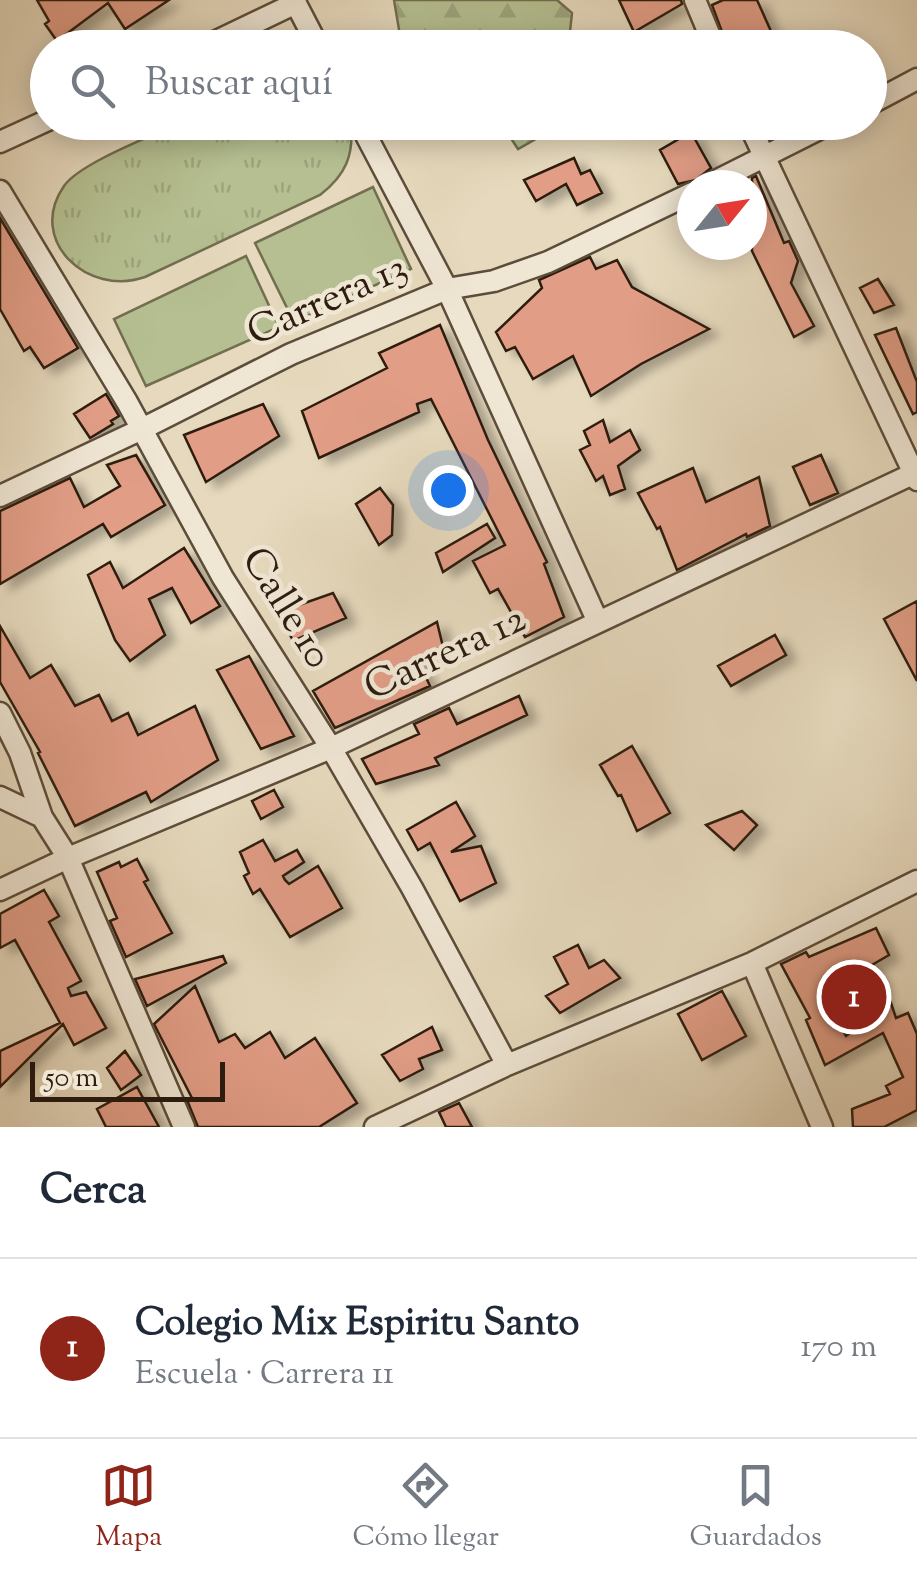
<!DOCTYPE html>
<html lang="es">
<meta charset="utf-8">
<style>
:root{--surface:#fff;--page:#f6f6f7;--text:#1f2937;--muted:#747a83;--line:#e0e1e3;--accent:#8f2418}
body{margin:0;font-family:"Sorts Mill Goudy",serif;background:var(--page);color:var(--text)}
.compass{position:absolute;left:677px;top:170px;width:90px;height:90px;border-radius:50%;background:var(--surface);box-shadow:0 5px 25px #0003;rotate:60deg}
.scale{position:absolute;left:30px;bottom:25px;width:195px;box-sizing:border-box;padding-left:10px;border:5px solid #2e1d0f;border-top:0;font-size:28px;line-height:35px;white-space:nowrap;color:#2e1d0f;-webkit-text-stroke:8px #efe6d4;paint-order:stroke}
.you{position:absolute;left:448px;top:490px;width:35px;height:35px;margin:-25px;border:8px solid #fff;border-radius:50%;background:#1a73e8;box-shadow:0 0 0 15px #1a73e833}
.badge{display:grid;place-items:center;width:65px;height:65px;border-radius:50%;background:var(--accent);color:#fff;font-size:32px;font-weight:700}
.pin{position:absolute;translate:-50% -50%;border:5px solid #fff;box-shadow:0 2px 10px #0006}
.list{margin:0;padding:0;list-style:none}
h2{display:flex;justify-content:space-between;align-items:center;height:130px;margin:0;padding:0 40px;font-size:42px}
h2 small{font-size:32px;font-weight:400;color:var(--muted)}
.list li{display:grid;grid-template-columns:65px 1fr auto;gap:30px;align-items:center;box-sizing:border-box;height:180px;padding:0 40px;border-top:2px solid var(--line)}
.list b{display:block;font-size:38px;white-space:nowrap}
.list p{margin:0;font-size:32px;white-space:nowrap;color:var(--muted)}
.list em{font-size:32px;font-style:normal;color:var(--muted)}
.icon{flex:none;width:55px;height:55px;fill:none;stroke:currentColor;stroke-width:2;stroke-linecap:round;stroke-linejoin:round}
.map{position:relative;flex:none;width:917px;height:1127px;overflow:hidden}
.search{position:absolute;background:var(--surface);box-shadow:0 5px 25px #0003;left:30px;right:30px;top:30px;height:110px;display:flex;align-items:center;gap:25px;box-sizing:border-box;padding:0 35px;border-radius:55px;color:var(--muted);font-size:38px}
.sheet{height:310px;background:var(--surface)}
nav{display:flex;justify-content:space-around;align-items:center;box-sizing:border-box;height:140px;border-top:2px solid var(--line);background:var(--surface);font-size:28px;color:var(--muted)}
nav a{display:grid;justify-items:center;gap:5px}
nav .on{color:var(--accent)}
.map>svg:first-child{display:block}
</style>
<div class="map">
<svg width="917" height="1127" viewBox="0 0 917 1127">
<defs>
<pattern id="forest-firs" width="22" height="20" patternUnits="userSpaceOnUse" patternTransform="scale(2.5)"><rect width="22" height="20" fill="#b5bf91"/><path d="M5 1l3.5 6h-7zM16 11l3.5 6h-7z" fill="#9ca47c"/></pattern>
<pattern id="park-tufts" width="24" height="20" patternUnits="userSpaceOnUse" patternTransform="scale(2.5)"><rect width="24" height="20" fill="#b5bf91"/><path d="M3 7l-1-3M5 7V3M7 7l1-3M15 17l-1-3M17 17v-4M19 17l1-3" fill="none" stroke="#9ca47c"/></pattern>
<filter id="shadow"><feDropShadow dx="10" dy="6" stdDeviation="5" flood-color="#0004"/></filter>
</defs>
<rect width="100%" height="100%" fill="#e6d9bd"/>
<filter id="stains"><feTurbulence type="fractalNoise" baseFrequency=".002" numOctaves="4"/><feColorMatrix values="0 0 0 0 .2 0 0 0 0 .09 0 0 0 0 .02 0 0 0 .5 -.17"/></filter>
<radialGradient id="worn" r=".72"><stop offset=".6" stop-color="#630" stop-opacity="0"/><stop offset="1" stop-color="#630" stop-opacity=".3"/></radialGradient>
<!-- forest -->
<path fill="url(#forest-firs)" stroke="#726e50" stroke-width="2.5" d="M394 0H557L572 13 569 41 574 47H402Z
M501 123H564L518 149Z"/>
<!-- park -->
<path fill="url(#park-tufts)" stroke="#726e50" stroke-width="2.5" d="M180 123H351C354 155 346 175 320 195L145 277C88 297 26 241 64 186 80 163 152 136 180 123Z"/>
<!-- pitch -->
<path fill="#b5bf91" stroke="#726e50" stroke-width="2.5" d="M373 187 411 269 294 322 255 243Z
M246 256 279 327 146 386 114 319Z"/>
<!-- building -->
<path fill="#e19d86" stroke="#2e1d0f" stroke-width="2.5" filter="url(#shadow)" d="M37 0H169L125 29 108 3 57 41 45 24 49 21Z
M619 0H681L682 4 634 32Z
M723 0H757L774 38 754 48H728L712 5Z
M691 132 711 168 696 180 678 184 660 150Z
M574 158 581 174 590 170 602 193 577 205 566 184 536 201 524 180Z
M756 176 784 243 789 241 798 261 791 283 814 326 794 337 752 251V178Z
M0 218 78 348 44 368 30 347 24 351 0 309Z
M590 257 596 269 617 260 632 287 709 329 641 364 591 396 573 356 533 379 515 347 506 351 496 332 542 288 539 280Z
M878 279 894 305 874 313 860 288Z
M440 325 488 440 547 562 544 564 564 617 525 637 498 589 490 593 473 561 505 545 431 399 417 404 419 412 319 458 302 411 387 368 379 353Z
M896 328 917 382V412L913 414 875 335Z
M106 394 119 416 111 421 113 424 90 438 74 414Z
M263 404 279 436 206 482 184 435Z
M603 420 610 442 630 430 640 450 618 466 625 489 610 495 603 476 596 481 580 450 590 445 584 431Z
M136 455 165 505 111 537 103 524 0 584V511L70 478 84 507 120 486 107 465Z
M821 455 838 493 810 505 793 467Z
M693 468 706 502 759 477 770 526 747 537 746 534 677 570 660 527 657 529 638 493Z
M380 488 393 505 392 535 379 545 356 504Z
M487 524 495 538 443 572 436 553Z
M184 548 220 606 191 623 172 588 149 599 165 635 130 661 115 640 88 575 110 562 123 588Z
M333 593 346 618 293 641 279 612Z
M917 601V681L884 619Z
M437 622 443 647 417 658 430 686 335 728 313 691Z
M0 626 30 678 51 665 75 706 99 695 112 721 128 713 138 735 195 706 218 760 151 802 146 792 75 826 38 753 40 752 0 682Z
M775 635 786 655 731 686 718 666Z
M249 656 294 736 261 749 217 670Z
M519 696 527 715 435 758 439 765 376 784 362 759 419 734 414 724 449 708 457 724Z
M632 746 670 813 637 831 621 795 618 796 600 765Z
M274 790 283 807 261 819 252 801Z
M456 802 475 836 451 852 481 846 496 883 460 901 430 843 418 850 407 830Z
M742 811 757 825 734 850 706 825Z
M263 840 275 861 297 850 304 862 283 876 285 880 289 884 318 866 342 908 290 937 260 889 253 894 244 876 249 873 240 852Z
M137 859 148 880 144 882 172 933 126 957 110 921 117 918 97 872 119 862 121 867Z
M44 890 59 916 49 922 81 981 68 988 71 996 86 992 106 1028 74 1045 63 1024 0 1087V1051L60 1023 15 940 0 948V914Z
M876 928 889 955 822 994 846 1036 891 1003 896 1018 908 1013 917 1034V1110L884 1127H853L852 1109 890 1094 886 1086 903 1077 883 1033 825 1065 806 1020 810 1018 781 964 806 952 809 957Z
M578 945 589 968 604 960 620 978 560 1013 546 996 568 984 554 957Z
M223 956 226 963 147 1006 135 979Z
M195 986 219 1042 235 1034 245 1048 270 1032 285 1058 315 1038 357 1103 319 1127H198L187 1100 192 1098 154 1024Z
M722 991 746 1036 702 1060 678 1014Z
M432 1027 442 1050 419 1059 423 1069 400 1081 382 1055Z
M125 1051 141 1075 121 1090 107 1068Z
M137 1087 159 1127H106L97 1109Z
M459 1103 472 1127H446L439 1112Z"/>
<g fill="none" stroke-linecap="round" stroke-linejoin="round">
<defs>
<path id="street" d="M294 0 319 48
M695 0 715 48
M202 48 296 3
M870 104 917 79
M359 122 447 289 598 622
M748 122 917 480
M0 142 48 120
M708 185 833 122
M0 191 127 402 223 578 331 748 412 888 507 1065
M0 496 142 429 291 354 447 289 494 281 548 262 692 193
M0 713 20 753 42 817 68 858 184 1127
M0 797 42 817
M0 890 68 858 331 748 917 472
M752 963 822 1127
M375 1127 507 1065 752 963 917 881"/>
</defs>
<!-- street casing -->
<use href="#street" stroke="#5c4c3a" stroke-width="25"/>
<!-- street -->
<use href="#street" stroke="#efe6d4" stroke-width="20"/>
</g>
<g text-anchor="middle" dominant-baseline="central" stroke-width="9" stroke-linejoin="round" paint-order="stroke">
<!-- street labels -->
<g font-size="40" fill="#2e1d0f" stroke="#efe6d4">
<text transform="translate(328 302) rotate(-24)">Carrera 13</text>
<text transform="translate(285 609) rotate(58)">Calle 10</text>
<text transform="translate(446 655) rotate(-25)">Carrera 12</text>
</g>
</g>
<rect width="100%" height="100%" filter="url(#stains)"/>
<rect width="100%" height="100%" fill="url(#worn)"/>
</svg>
<svg class="compass" viewBox="-18 -18 36 36"><path d="M0-13l5 13h-10z" fill="#e53935"/><path d="M0 13l5-13h-10z" fill="#747a83"/></svg>
<div class="scale">50 m</div>
<div class="you"></div>
<div class="pin badge" style="left:854px;top:997px">1</div>
<div class="search"><svg class="icon" aria-label="search" viewBox="0 0 24 24"><circle cx="10" cy="10" r="6"/><path d="M15 15l6 6"/></svg>Buscar aquí</div>
</div>
<section class="sheet">
<h2>Cerca<small></small></h2>
<ul class="list">
<li><span class="badge">1</span><div><b>Colegio Mix Espiritu Santo</b><p>Escuela · Carrera 11</p></div><em>170 m</em></li>
</ul>
</section>
<nav>
<a class="on"><svg class="icon" aria-label="map" viewBox="0 0 24 24"><path d="M3 6l6-2 6 2 6-2v14l-6 2-6-2-6 2zM9 4v14M15 6v14"/></svg>Mapa</a>
<a><svg class="icon" aria-label="directions" viewBox="0 0 24 24"><path d="M12 3l9 9-9 9-9-9zM9 14v-3h6M13 9l2 2-2 2"/></svg>Cómo llegar</a>
<a><svg class="icon" aria-label="saved" viewBox="0 0 24 24"><path d="M7 4h10v16l-5-4-5 4z"/></svg>Guardados</a>
</nav>
